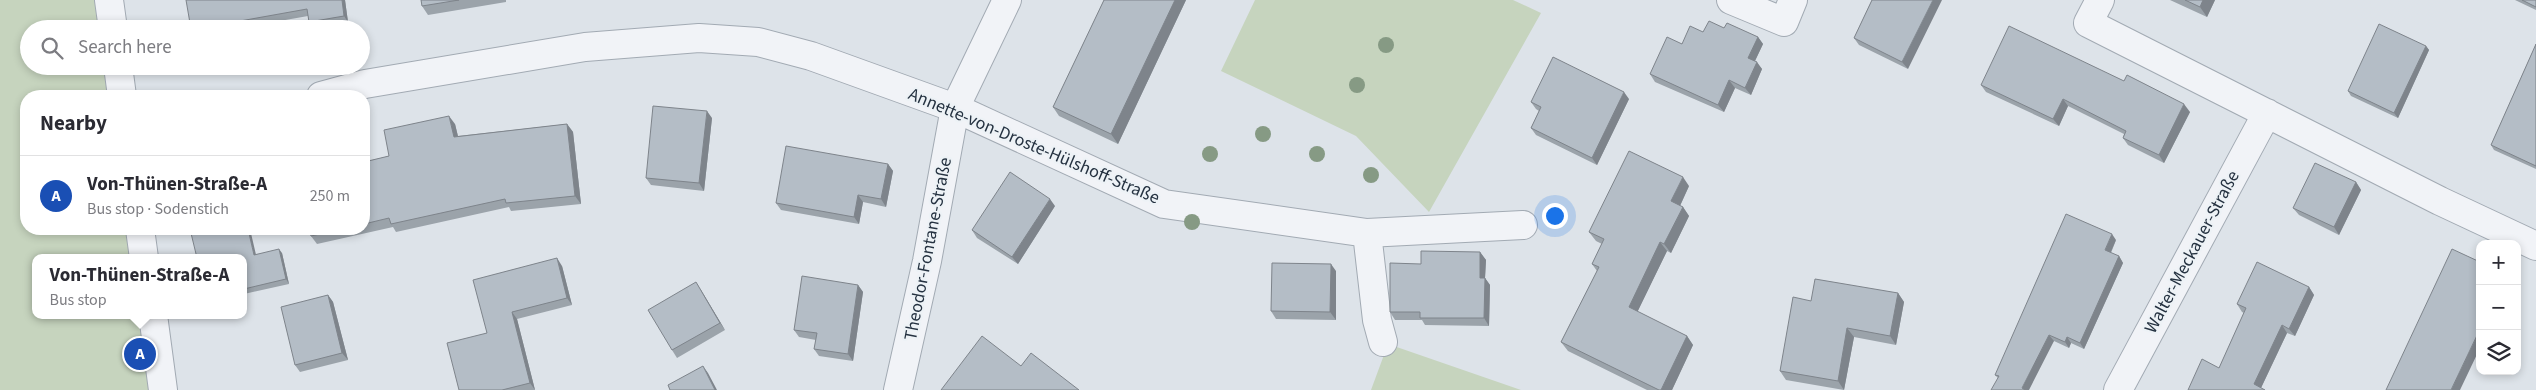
<!DOCTYPE html>
<meta charset="utf-8">
<style>
:root{--surface:#fff;--page:#f7f7f7;--text:#2b2b33;--muted:#7c7c81;--line:#e1e1e2;--accent:#7c3aed}
body{margin:0;font-family:"Source Sans 3",sans-serif;background:var(--page);color:var(--text)}
.controls{position:absolute;right:15px;bottom:15px;display:grid;overflow:hidden;border-radius:10px;box-shadow:0 2px 8px #0003}
.controls button{width:45px;height:45px;display:grid;place-items:center;padding:0;border:0;border-bottom:1px solid var(--line);background:var(--surface);color:var(--text);font:25px sans-serif}
.you{position:absolute;left:1554px;top:215px;width:18px;height:18px;margin:-12px;border:4px solid #fff;border-radius:50%;background:#1a73e8;box-shadow:0 0 0 8px #1a73e833}
.badge{display:grid;place-items:center;width:32px;height:32px;border-radius:50%;background:var(--accent);color:#fff;font-size:16px;font-weight:700}
.pin{position:absolute;translate:-50% -50%;border:2px solid #fff;box-shadow:0 1px 5px #0006}
.popup{position:absolute;left:32px;top:254px;width:215px;height:65px;box-sizing:border-box;display:grid;place-content:center;border-radius:10px;background:var(--surface);filter:drop-shadow(0 1px 4px #0005);font-size:16px;white-space:nowrap;color:var(--muted)}
.popup b{font-size:19px;color:var(--text)}
.popup::after{content:'';position:absolute;left:50%;top:100%;margin-left:-10px;border:10px solid transparent;border-top-color:var(--surface)}
.list{margin:0;padding:0;list-style:none}
h2{display:flex;justify-content:space-between;align-items:center;height:65px;margin:0;padding:0 20px;font-size:21px}
h2 small{font-size:16px;font-weight:400;color:var(--muted)}
.list li{display:grid;grid-template-columns:32px 1fr auto;gap:15px;align-items:center;box-sizing:border-box;height:80px;padding:0 20px;border-top:1px solid var(--line)}
.list b{display:block;font-size:19px;white-space:nowrap}
.list p{margin:0;font-size:16px;white-space:nowrap;color:var(--muted)}
.list em{font-size:16px;font-style:normal;color:var(--muted)}
.icon{flex:none;width:28px;height:28px;fill:none;stroke:currentColor;stroke-width:2;stroke-linecap:round;stroke-linejoin:round}
.map{position:relative;flex:none;width:2536px;height:390px;overflow:hidden}
.search{position:absolute;background:var(--surface);box-shadow:0 2px 8px #0003;left:20px;top:20px;width:350px;height:55px;display:flex;align-items:center;gap:12px;box-sizing:border-box;padding:0 18px;border-radius:28px;color:var(--muted);font-size:19px}
.panel{position:absolute;background:var(--surface);box-shadow:0 2px 8px #0003;left:20px;top:90px;width:350px;height:145px;border-radius:20px}
.map>svg:first-child{display:block}
</style>
<div class="map">
<svg width="2536" height="390" viewBox="0 0 2536 390">
<rect width="100%" height="100%" fill="#dde3e9"/>
<!-- green -->
<path fill="#c6d4be" d="M0 0H109L113 29H29V66H118L122 96H26V229H140L144 258H36V315H153L163 390H0Z
M1255 0H1513L1541 13 1429 212 1356 136 1221 71Z
M1388 344 1521 390H1371Z"/>
<g fill="none" stroke-linecap="round" stroke-linejoin="round">
<defs>
<path id="street" d="M109 0 113 29
M1731 0 1784 22 1793 0
M2100 0 2088 23 2440 201 2536 246
M118 66 122 96
M321 96 365 84 585 47 699 38 758 42 811 56 955 108 1164 204 1367 233 1377 320 1383 342
M140 229 144 258
M1367 233 1523 225
M153 315 163 390
M898 390 927 261 955 108 1007 0
M2118 390 2267 113"/>
</defs>
<!-- street casing -->
<use href="#street" stroke="#a2aab3" stroke-width="30"/>
<!-- street -->
<use href="#street" stroke="#f1f3f7" stroke-width="28"/>
</g>
<!-- trees -->
<g fill="#869a84">
<circle cx="1386" cy="45" r="8"/>
<circle cx="1357" cy="85" r="8"/>
<circle cx="1263" cy="134" r="8"/>
<circle cx="1210" cy="154" r="8"/>
<circle cx="1317" cy="154" r="8"/>
<circle cx="1371" cy="175" r="8"/>
<circle cx="1192" cy="222" r="8"/>
</g>
<!-- wall -->
<path fill="#9ba3aa" d="M345 0 348 22 313 28 309 22 308 16 235 29H191Z
M421 0H506V2L428 15 422 6Z
M1104 0H1186L1118 144 1059 116 1053 107Z
M1872 0 1908 69 1859 45 1854 38Z
M2170 0H2215L2207 17Z
M2515 0H2536V10Z
M1724 28 1758 37 1763 44 1755 61 1762 69 1751 95 1735 88 1724 112 1655 82 1650 74 1682 44 1703 32Z
M2536 44V169L2494 150 2491 145Z
M2426 46 2429 50 2398 118 2351 96 2348 91Z
M1981 85 2190 112 2164 163 2128 145 2123 138 2124 134 2068 106 2059 126 1986 92Z
M1629 99 1597 165 1536 135 1531 128 1539 111 1536 109 1531 102Z
M712 118 704 191 651 185 646 178Z
M455 124 458 136 567 124 573 132 581 204 511 211 509 207 396 232 393 227 317 244 311 236 309 229H364V162L389 156Z
M888 164 893 171 886 207 863 202 859 224 781 210 776 203Z
M2356 182 2361 190 2339 235 2299 215 2293 208Z
M1689 186 1680 206 1683 207 1689 216 1671 253 1667 251 1637 312 1687 336 1693 345 1672 390H1647L1568 351 1561 342 1597 271 1592 264 1602 244 1596 241 1589 232Z
M1055 206 1018 264 977 238 972 230Z
M2116 240 2111 253 2119 256 2123 263 2084 349 2071 343 2069 348 2054 341 1998 378 1995 375Z
M1480 252 1486 260 1485 278 1490 285 1489 326 1425 325 1422 320H1395L1390 312 1421 264Z
M282 253 289 284 244 294V258L256 254Z
M562 266 572 305 517 319 535 390H459L487 333Z
M1336 271V320L1276 319 1271 311Z
M858 285 863 292 853 361 819 356 814 349 816 340 799 337 794 330Z
M2309 287 2314 295 2295 336 2287 333 2261 388 2219 368 2244 313 2242 312 2237 304Z
M701 290 725 330 677 358 672 350Z
M1898 293 1904 302 1896 345 1854 337 1844 390 1786 380 1780 371 1811 301Z
M328 295 333 302 348 360 300 372 295 365Z"/>
<!-- shaded-wall -->
<path fill="#7e848b" d="M342 0H345L348 22 344 16Z
M1175 0H1186L1118 144 1111 134Z
M1933 0H1942L1908 69 1902 62Z
M2203 0H2215L2207 17 2200 7Z
M1758 37 1763 44 1753 65 1748 58Z
M2426 46 2429 50 2398 118 2394 113Z
M1757 62 1762 69 1751 95 1745 88Z
M1729 80 1735 88 1724 112 1718 105Z
M1624 92 1629 99 1597 165 1592 158Z
M2063 99 2068 106 2059 126 2053 119Z
M2184 104 2190 112 2164 163 2159 155Z
M707 111 712 118 704 191 699 183Z
M449 116 455 124 460 145 454 137Z
M567 124 573 132 581 204 575 196Z
M888 164 893 171 886 207 881 199Z
M1683 177 1689 186 1678 210 1671 201Z
M2356 182 2361 190 2339 235 2334 227Z
M858 195 863 202 859 224 854 217Z
M1050 199 1055 206 1018 264 1012 257Z
M1683 207 1689 216 1671 253 1664 244Z
M248 229H250L257 259 254 255Z
M2112 234 2116 240 2109 256 2105 250Z
M1660 242 1667 251 1635 317 1629 307Z
M279 249 282 253 289 284 286 279Z
M1480 252 1486 260 1485 278 1490 285 1489 326 1484 318 1480 278Z
M2119 256 2123 263 2084 349 2080 343Z
M557 258 562 266 572 305 567 298Z
M1331 264 1336 271V320L1330 312Z
M696 282 701 290 725 330 720 323Z
M858 285 863 292 853 361 848 354Z
M2309 287 2314 295 2295 336 2289 329Z
M1898 293 1904 302 1896 345 1890 336Z
M328 295 333 302 348 360 342 353Z
M512 312 517 319 535 390 530 383Z
M2282 325 2287 333 2260 390 2254 384Z
M1847 328 1854 337 1844 390 1838 381Z
M2480 329V348L2460 390H2451Z
M2049 335 2054 341 2029 390H2023L2022 388Z
M1687 336 1693 345 1672 390H1661Z
M2067 337 2071 343 2069 348 2065 342Z
M703 366 708 373 717 390H715Z"/>
<!-- building -->
<path fill="#b4bdc6" stroke="#7e848b" d="M186 0H342L344 16 309 22 307 9 229 23 230 29H191Z
M421 0H459L422 6Z
M1104 0H1175L1111 134 1053 107Z
M1872 0H1933L1902 62 1854 38Z
M2185 0H2203L2200 7Z
M2522 0H2536V7Z
M1709 21 1724 28 1727 23 1758 37 1748 58 1757 62 1745 88 1729 80 1718 105 1650 74 1667 37 1682 44 1690 26 1703 32Z
M2379 24 2426 46 2394 113 2348 91Z
M2009 26 2124 81 2127 75 2184 104 2159 155 2123 138 2126 131 2063 99 2053 119 1981 85Z
M2536 44V166L2491 145Z
M1553 57 1624 92 1592 158 1531 128 1541 107 1531 102Z
M653 106 707 111 699 183 646 178Z
M449 116 454 137 567 124 575 196 506 203 505 199 391 224 389 218 364 224V162L389 156 384 130Z
M786 146 888 164 881 199 858 195 854 217 776 203Z
M1629 151 1683 177 1671 201 1683 207 1664 244 1660 242 1629 307 1687 336 1661 390H1659L1561 342 1599 267 1592 264 1604 239 1589 232Z
M2315 163 2356 182 2334 227 2293 208Z
M1010 172 1050 199 1012 257 972 230Z
M2066 214 2112 234 2105 250 2119 256 2080 343 2067 337 2065 342 2049 335 2022 388 2025 390H1991L1999 376 1995 375Z
M190 229H248L254 255 279 249 286 279 244 289V258H197Z
M309 229H342L311 236Z
M2452 249 2480 262V329L2451 390H2386Z
M1421 251 1480 252V278H1485L1484 318H1420V312H1390V263L1421 264Z
M557 258 567 298 512 312 530 383 502 390H459L447 343 487 333 473 280Z
M2257 262 2309 287 2289 329 2282 325 2254 384 2265 390H2188L2202 359 2219 368 2246 308 2237 304Z
M1272 263 1331 264 1330 312 1271 311Z
M802 276 858 285 848 354 814 349 817 333 794 330Z
M1815 279 1898 293 1890 336 1847 328 1838 381 1780 371 1793 297 1811 301Z
M696 282 720 323 672 350 648 310Z
M328 295 342 353 295 365 281 307Z
M982 336 1021 366 1031 353 1079 390H941Z
M703 366 715 390H670L668 385Z"/>
<g text-anchor="middle" dominant-baseline="central" stroke-width="4.5" stroke-linejoin="round" paint-order="stroke">
<!-- street labels -->
<g font-size="18" fill="#253241" stroke="#edf2f6">
<text transform="translate(1034 146) rotate(23)">Annette-von-Droste-Hülshoff-Straße</text>
<text transform="translate(928 249) rotate(-79)">Theodor-Fontane-Straße</text>
<text transform="translate(2192 252) rotate(-62)">Walter-Meckauer-Straße</text>
</g>
</g>
</svg>
<div class="controls">
<button>+</button>
<button>−</button>
<button><svg class="icon" aria-label="layers" viewBox="0 0 24 24"><path d="M12 4l9 5-9 5-9-5zM3 14l9 5 9-5"/></svg></button>
</div>
<div class="you"></div>
<div class="pin badge" style="left:140px;top:354px;background:#1a4fb4">A</div>
<div class="popup"><b>Von-Thünen-Straße-A</b>Bus stop</div>
<div class="search"><svg class="icon" aria-label="search" viewBox="0 0 24 24"><circle cx="10" cy="10" r="6"/><path d="M15 15l6 6"/></svg>Search here</div>
<section class="panel">
<h2>Nearby<small></small></h2>
<ul class="list">
<li><span class="badge" style="background:#1a4fb4">A</span><div><b>Von-Thünen-Straße-A</b><p>Bus stop · Sodenstich</p></div><em>250 m</em></li>
</ul>
</section>
</div>
